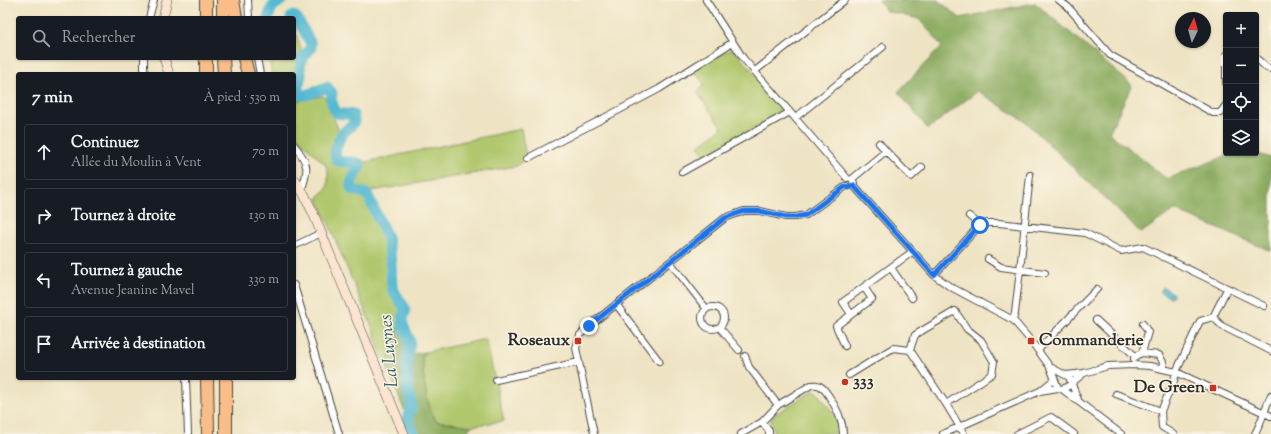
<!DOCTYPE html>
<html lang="fr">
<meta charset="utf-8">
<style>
:root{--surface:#171b24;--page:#20242c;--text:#f1f3f6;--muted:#9ea1a6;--line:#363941}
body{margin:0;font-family:"Sorts Mill Goudy",serif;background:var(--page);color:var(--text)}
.controls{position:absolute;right:12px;top:12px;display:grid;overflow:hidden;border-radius:4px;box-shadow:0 1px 3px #0004}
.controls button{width:36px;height:36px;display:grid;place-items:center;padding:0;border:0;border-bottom:1px solid var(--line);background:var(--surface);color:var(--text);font:20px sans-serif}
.compass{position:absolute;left:1175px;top:12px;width:36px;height:36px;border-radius:50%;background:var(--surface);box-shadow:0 1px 3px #0004;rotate:5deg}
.stop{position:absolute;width:12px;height:12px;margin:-9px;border:3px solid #1a73e8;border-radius:50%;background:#fff}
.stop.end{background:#1a73e8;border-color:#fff;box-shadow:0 1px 4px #0008}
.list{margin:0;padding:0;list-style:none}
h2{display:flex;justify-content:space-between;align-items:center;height:52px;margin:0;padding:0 16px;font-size:17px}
h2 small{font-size:13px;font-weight:400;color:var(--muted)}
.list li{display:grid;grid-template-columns:26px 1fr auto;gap:12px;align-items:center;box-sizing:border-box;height:56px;margin:0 8px 8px;padding:0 8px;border:1px solid var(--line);border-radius:4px}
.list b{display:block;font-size:15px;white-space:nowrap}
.list p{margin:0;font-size:13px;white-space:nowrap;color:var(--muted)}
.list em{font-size:13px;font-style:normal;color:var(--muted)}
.icon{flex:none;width:22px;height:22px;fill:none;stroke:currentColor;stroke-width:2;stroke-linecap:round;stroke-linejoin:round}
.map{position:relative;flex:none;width:1271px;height:434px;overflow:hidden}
.search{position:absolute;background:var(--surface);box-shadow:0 1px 3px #0004;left:16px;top:16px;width:280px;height:44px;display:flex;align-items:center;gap:10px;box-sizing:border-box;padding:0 14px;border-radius:4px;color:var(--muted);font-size:15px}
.panel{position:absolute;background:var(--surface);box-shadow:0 1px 3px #0004;left:16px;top:72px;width:280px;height:308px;border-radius:4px}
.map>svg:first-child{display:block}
</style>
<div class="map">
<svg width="1271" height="434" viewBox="0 0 1271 434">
<rect width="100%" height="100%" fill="#fcf5e5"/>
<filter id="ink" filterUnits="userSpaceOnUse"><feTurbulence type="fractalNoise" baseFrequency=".025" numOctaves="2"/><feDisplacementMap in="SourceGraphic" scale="8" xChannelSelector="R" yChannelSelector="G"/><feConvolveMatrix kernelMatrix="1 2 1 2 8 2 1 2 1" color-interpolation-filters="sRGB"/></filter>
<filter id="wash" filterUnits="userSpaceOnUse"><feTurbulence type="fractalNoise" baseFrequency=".012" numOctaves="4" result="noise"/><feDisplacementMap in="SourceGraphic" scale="16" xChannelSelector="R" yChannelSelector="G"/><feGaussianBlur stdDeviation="0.9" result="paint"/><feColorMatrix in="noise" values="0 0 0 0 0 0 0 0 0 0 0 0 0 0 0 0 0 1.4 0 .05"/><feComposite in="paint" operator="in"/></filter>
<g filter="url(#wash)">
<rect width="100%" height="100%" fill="#eee3c3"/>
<!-- green -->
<path fill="#b0c76d" stroke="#6e794c" d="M294 26 301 49 294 83V74H272L269 58H294Z
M732 49 750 68 784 110 781 114 707 156 705 155 698 146 722 128 697 92 705 85 693 70Z
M294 91 298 101 323 96 325 97 339 131C333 140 330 149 332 159L340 164 358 165 359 168 352 174 350 189 351 191 366 197 373 214 377 218 385 236 391 268V289L403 312 386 366 375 339V334L318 199 319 196 325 191 328 185V171L325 164 306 146 294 133Z
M521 129 526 156 525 159 517 166 366 192 353 188 354 182V177L362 167 361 163Z
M486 339 504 421 471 426 436 421C424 401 424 379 422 356L425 352Z
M815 391 818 393 836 417 839 434H774C775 425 767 424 774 415L811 392Z"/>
<!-- forest -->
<path fill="#8cac60" stroke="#5c6c46" d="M879 0H938L960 18 1035 3 1132 85 1109 133 1167 179 1233 153H1254L1271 158V251L1174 210 1141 233 1026 122 978 91 928 129 898 92 942 46 919 19 886 11Z
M405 315 404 327 411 338 409 355 425 352 422 356C424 379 424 401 436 421L471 426 466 434H414L386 366 401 318Z"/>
<!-- water -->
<path fill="#52b8d1" stroke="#3e727e" d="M1163 287 1173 293V296L1170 297 1160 292Z"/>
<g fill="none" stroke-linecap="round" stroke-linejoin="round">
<!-- river -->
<path stroke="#52b8d1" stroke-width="11" d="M268 18 272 7 282 0
M291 18 293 16 297 18 310 42 311 48 302 59 300 66 301 75 297 90 302 95H306L327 87 332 93 331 100 336 113C343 115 347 113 353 115 353 117 354 119 354 121 353 126 348 128 345 131 338 138 334 150 336 160 346 164 352 160 360 164V168C355 174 349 182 352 190L365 193 368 196 387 237 391 261 392 288 404 307 405 312 403 316V325L410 341 407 364 408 389 412 406 408 416 409 423 414 434"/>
</g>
</g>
<g filter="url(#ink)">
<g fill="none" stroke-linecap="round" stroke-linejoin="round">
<defs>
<path id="minor" d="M248 0 249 18
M706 0 743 58 847 178
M1059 0 1068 7 1110 55 1213 113H1220L1226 105
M149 18 154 0
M1226 55V84
M144 58V68L145 74
M257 58 260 74
M1256 58 1267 68 1271 69
M755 71 845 0
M795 118 883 47
M294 145C309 163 309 170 301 191
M886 151 911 177 922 167
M528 158 659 89 733 42
M682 172 790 112
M852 179 854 183 853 185 934 275 949 286 1013 320 1031 341 1050 367 1058 388 1062 389 1121 434
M852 179 886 151 879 143
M969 216 980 225
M294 246 321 233
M988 259 1001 267 1045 273
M670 262 706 308
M891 268 912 298
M934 275 980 225 987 223H999L1085 233 1121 251 1143 247 1264 306
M294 285 339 434
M616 304 659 361
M702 318a11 11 0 1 1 22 0a11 11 0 1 1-22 0Z
M851 314 843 302 912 252
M1213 317 1222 326 1271 351
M1213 317 1227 289
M1013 320 1015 313 1020 270 1030 175
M1096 320 1135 356
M720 328 739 350
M845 346 836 326 872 299 864 287
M910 350 915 335 955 311 967 329 981 340 994 362 992 374 946 404
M910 350 946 404 964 434
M1038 350 1097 289
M1142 353 1159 355 1163 362 1164 369
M745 356 749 367 778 405
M1134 359 1135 356 1142 353 1148 332 1143 324
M1050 367 1069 377 1079 402
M849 375 893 348 910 350
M1066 375 1084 373 1108 366 1134 365 1150 366 1176 372 1271 416
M186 378 188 434
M496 380 579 362
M1062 389 1067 387 1084 373
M1040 391 1051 382 1055 380
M1116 394 1161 411
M762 422 769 431V434
M594 434 576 348 580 335 589 326 725 218 744 211H760L786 217H796L806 215 846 186
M741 434 762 422 778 405 811 385C814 385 817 384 820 386 827 390 838 411 840 418 842 423 843 429 843 434
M943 434 1040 391 1058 388
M1017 434 1051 417 1074 434
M1173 434 1162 427 1161 411 1174 381 1176 372 1200 321 1213 317
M1255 434C1262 421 1265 408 1271 395"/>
<path id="secondary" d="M163 18 167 0
M164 58 169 74
M294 179 304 194 313 213 404 434"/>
<path id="motorway" d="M206 0V18
M223 0V18
M233 0 236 18
M206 58V74
M223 58 224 74
M244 58 248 74
M207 378 208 434
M226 378V434"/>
</defs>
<!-- minor casing -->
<use href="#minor" stroke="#484742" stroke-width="8"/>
<!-- secondary casing -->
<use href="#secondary" stroke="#484742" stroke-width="10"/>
<!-- motorway casing -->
<use href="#motorway" stroke="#484742" stroke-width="14"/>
<!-- minor -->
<use href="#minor" stroke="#fff" stroke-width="6"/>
<!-- secondary -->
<use href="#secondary" stroke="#fce5d0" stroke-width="9"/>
<!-- motorway -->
<use href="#motorway" stroke="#f8bd89" stroke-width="12"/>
</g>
</g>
<g fill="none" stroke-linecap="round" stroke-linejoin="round" filter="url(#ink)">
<!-- route -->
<path stroke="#1a73e8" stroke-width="5" d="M589 326 725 218 744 211H760L786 217H796L806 215 846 186 849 188 853 185 934 275 980 225"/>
</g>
<!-- markers -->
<g fill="#c8321e" stroke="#fcf5e5" stroke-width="1.5">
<rect x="574" y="337" width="8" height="8" rx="2"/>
<rect x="1027" y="337" width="8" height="8" rx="2"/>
<circle cx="845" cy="382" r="4"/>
<rect x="1209" y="384" width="8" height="8" rx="2"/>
</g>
<g text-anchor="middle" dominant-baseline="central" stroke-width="3" stroke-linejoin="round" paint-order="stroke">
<!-- poi labels -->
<g font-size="17" font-weight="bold" fill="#2b2b2b" stroke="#fcf5e5" text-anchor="end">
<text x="570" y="341">Roseaux</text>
<text x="1039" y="341" text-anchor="start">Commanderie</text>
<text x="853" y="382" text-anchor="start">333</text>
<text x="1205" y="388">De Green</text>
</g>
<!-- water labels -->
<g font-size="18" font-style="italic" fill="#395c65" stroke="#fcf5e5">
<text transform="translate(390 351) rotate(-95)">La Luynes</text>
</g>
</g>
</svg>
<div class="controls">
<button>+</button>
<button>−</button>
<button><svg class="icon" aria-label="locate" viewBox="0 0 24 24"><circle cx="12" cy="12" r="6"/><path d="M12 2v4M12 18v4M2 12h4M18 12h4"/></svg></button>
<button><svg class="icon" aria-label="layers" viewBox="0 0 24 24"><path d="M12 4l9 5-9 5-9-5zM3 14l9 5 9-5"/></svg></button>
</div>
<svg class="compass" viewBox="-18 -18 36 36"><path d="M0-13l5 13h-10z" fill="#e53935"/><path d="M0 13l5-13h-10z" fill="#9ea1a6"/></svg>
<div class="stop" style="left:980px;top:225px"></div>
<div class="stop end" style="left:589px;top:326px"></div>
<div class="search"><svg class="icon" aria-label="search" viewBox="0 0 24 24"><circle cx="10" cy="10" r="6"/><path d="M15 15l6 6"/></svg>Rechercher</div>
<section class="panel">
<h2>7 min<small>À pied · 530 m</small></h2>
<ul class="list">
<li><svg class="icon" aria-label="ahead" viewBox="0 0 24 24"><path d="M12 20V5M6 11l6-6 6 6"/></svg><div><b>Continuez</b><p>Allée du Moulin à Vent</p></div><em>70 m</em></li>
<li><svg class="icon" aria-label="right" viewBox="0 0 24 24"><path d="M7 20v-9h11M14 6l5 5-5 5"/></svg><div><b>Tournez à droite</b></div><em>130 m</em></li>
<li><svg class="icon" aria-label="left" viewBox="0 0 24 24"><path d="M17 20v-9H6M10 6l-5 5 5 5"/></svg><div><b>Tournez à gauche</b><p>Avenue Jeanine Mavel</p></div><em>330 m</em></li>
<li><svg class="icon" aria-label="arrive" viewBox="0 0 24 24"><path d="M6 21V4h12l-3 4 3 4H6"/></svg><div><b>Arrivée à destination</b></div></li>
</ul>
</section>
</div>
